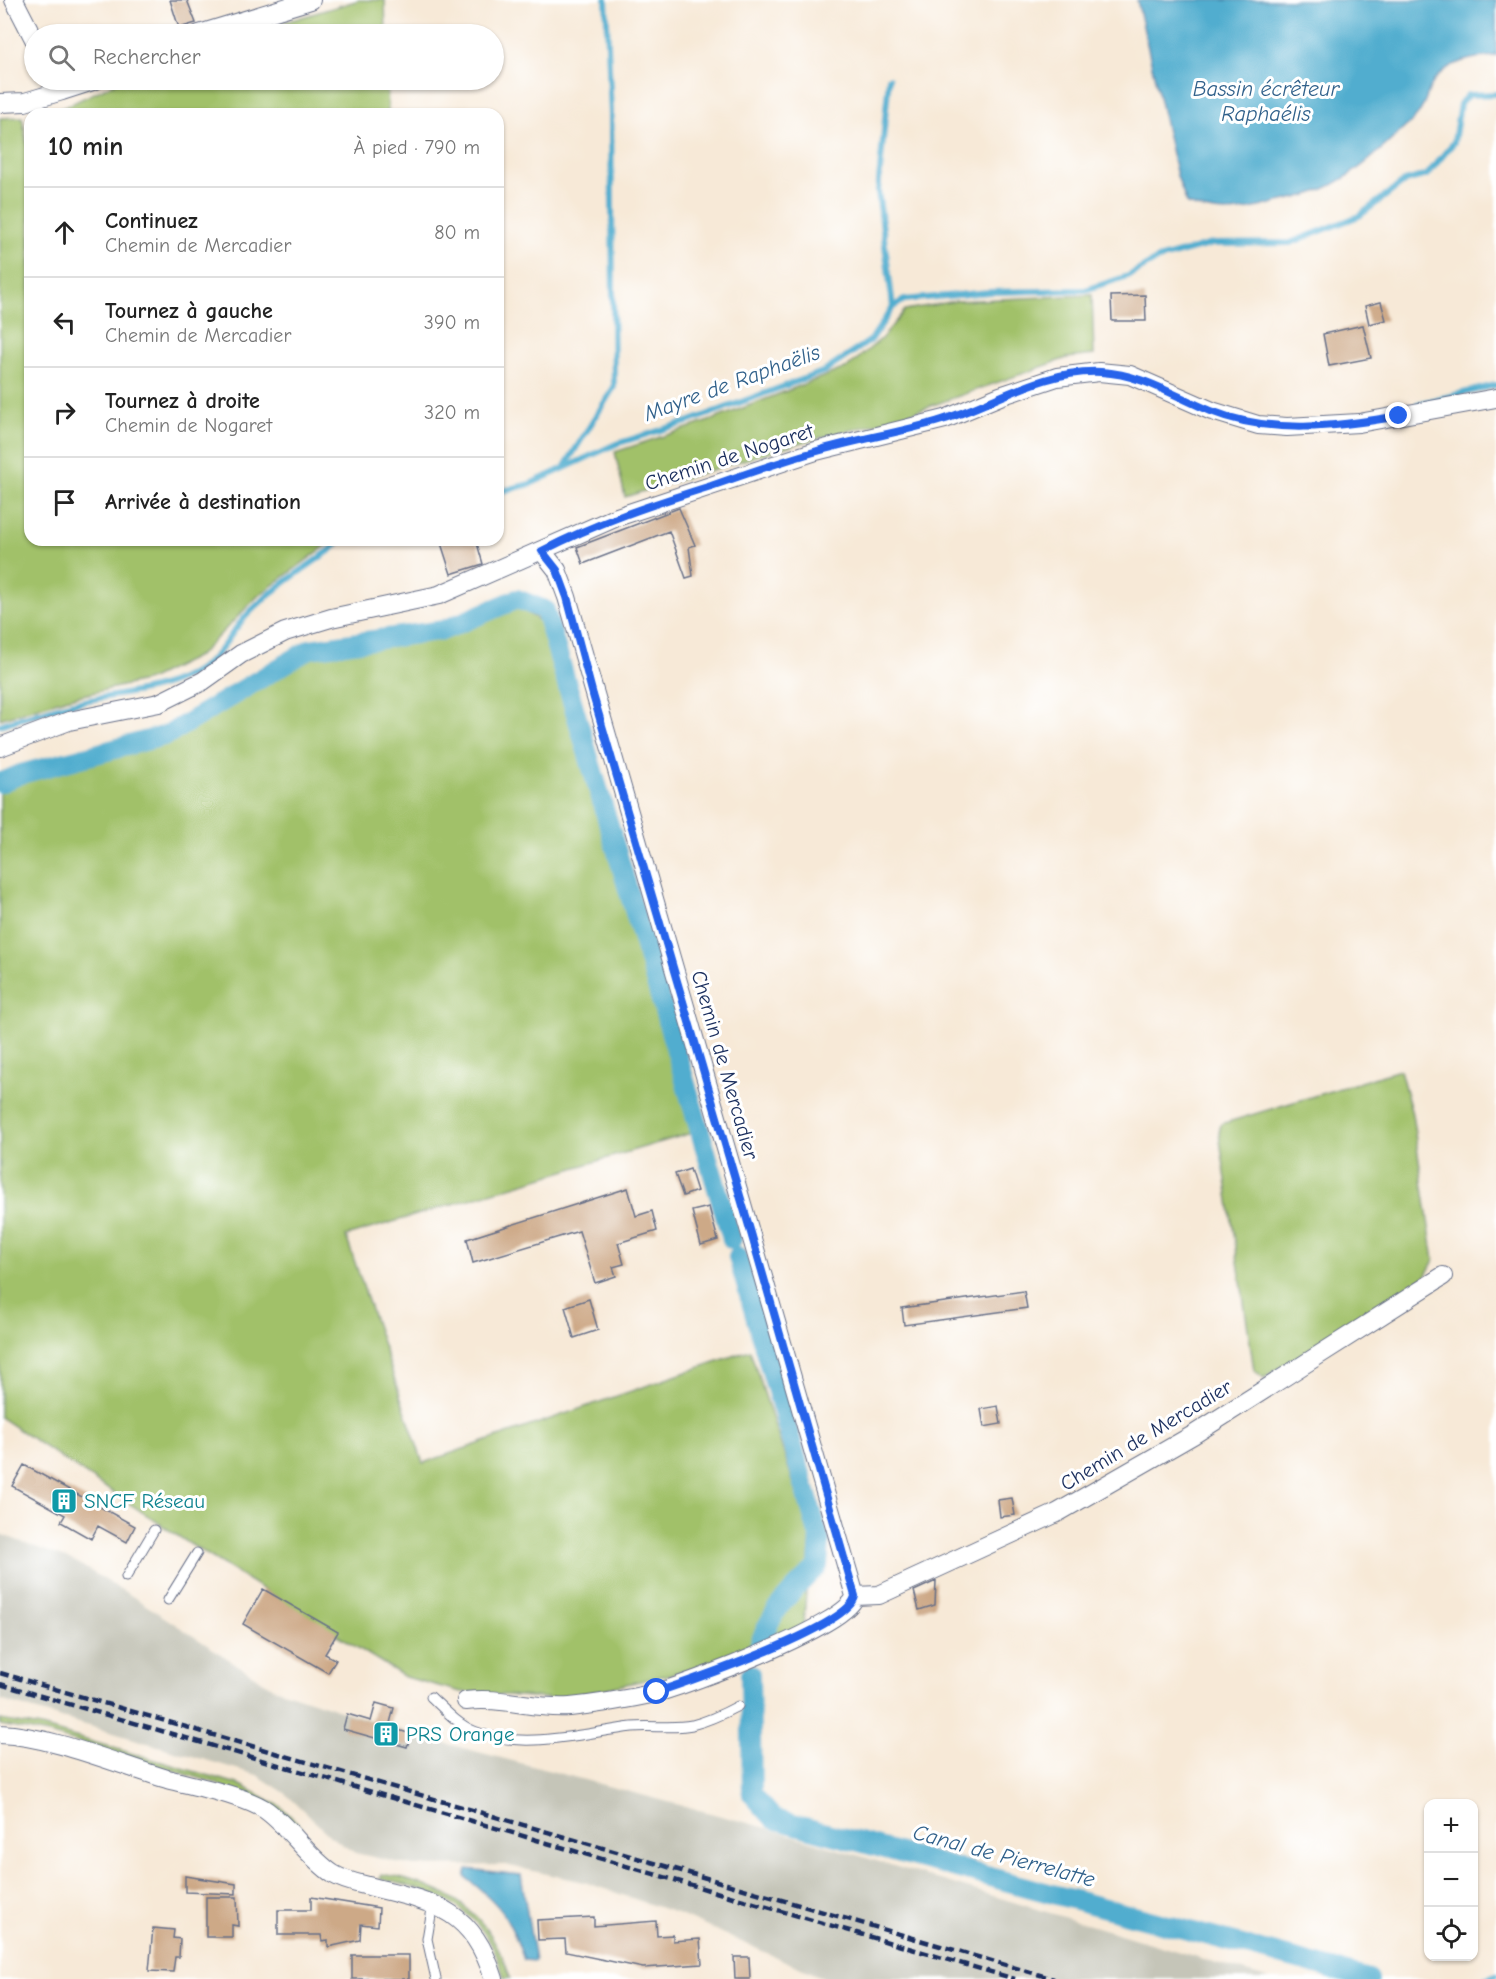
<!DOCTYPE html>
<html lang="fr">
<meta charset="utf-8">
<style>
:root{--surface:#fff;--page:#f6f6f6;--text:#222;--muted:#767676;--line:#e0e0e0}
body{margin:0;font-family:"Comic Neue",sans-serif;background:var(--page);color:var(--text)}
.controls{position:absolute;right:18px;bottom:18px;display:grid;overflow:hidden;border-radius:12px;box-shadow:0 2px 4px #0004}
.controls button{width:54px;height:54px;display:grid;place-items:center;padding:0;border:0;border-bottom:2px solid var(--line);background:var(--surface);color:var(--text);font:30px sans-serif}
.stop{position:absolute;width:18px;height:18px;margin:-14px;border:4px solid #2563eb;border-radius:50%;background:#fff}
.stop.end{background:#2563eb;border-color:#fff;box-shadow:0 2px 6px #0008}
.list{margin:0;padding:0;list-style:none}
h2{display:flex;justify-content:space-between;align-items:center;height:78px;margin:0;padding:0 24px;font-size:26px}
h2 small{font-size:20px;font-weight:400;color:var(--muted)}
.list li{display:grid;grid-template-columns:39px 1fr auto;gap:18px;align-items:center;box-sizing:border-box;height:90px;padding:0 24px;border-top:2px solid var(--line)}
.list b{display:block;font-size:22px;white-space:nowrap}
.list p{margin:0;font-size:20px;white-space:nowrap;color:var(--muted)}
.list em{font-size:20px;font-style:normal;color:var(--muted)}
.icon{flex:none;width:33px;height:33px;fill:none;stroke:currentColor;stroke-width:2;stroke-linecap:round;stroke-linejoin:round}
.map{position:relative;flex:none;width:1496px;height:1979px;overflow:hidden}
.search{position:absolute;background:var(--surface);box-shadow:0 2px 4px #0004;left:24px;top:24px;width:480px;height:66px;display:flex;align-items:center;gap:15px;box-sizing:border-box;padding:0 21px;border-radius:33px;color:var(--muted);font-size:22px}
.panel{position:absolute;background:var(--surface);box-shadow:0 2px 4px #0004;left:24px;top:108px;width:480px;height:438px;border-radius:18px}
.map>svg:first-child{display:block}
</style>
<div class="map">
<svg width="1496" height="1979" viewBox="0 0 1496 1979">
<rect width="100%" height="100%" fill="#fff"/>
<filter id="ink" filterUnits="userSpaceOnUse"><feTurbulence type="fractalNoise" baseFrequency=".0167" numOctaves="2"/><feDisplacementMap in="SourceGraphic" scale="12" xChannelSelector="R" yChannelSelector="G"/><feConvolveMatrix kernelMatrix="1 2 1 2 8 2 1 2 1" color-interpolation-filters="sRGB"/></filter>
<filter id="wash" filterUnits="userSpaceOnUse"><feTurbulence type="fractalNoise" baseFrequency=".008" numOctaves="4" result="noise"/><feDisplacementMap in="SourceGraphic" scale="24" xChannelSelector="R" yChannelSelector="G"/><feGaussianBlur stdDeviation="1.35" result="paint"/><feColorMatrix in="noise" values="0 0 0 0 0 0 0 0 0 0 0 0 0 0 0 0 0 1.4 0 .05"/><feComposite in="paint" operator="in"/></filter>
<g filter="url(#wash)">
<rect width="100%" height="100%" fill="#f7e9d7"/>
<!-- industrial -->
<path fill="#c5c5b8" d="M0 1534 74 1561 135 1598 273 1688 429 1739 767 1828 1270 1979H826L673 1912 584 1882 505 1865 413 1866 355 1853 331 1837 285 1793 257 1775 0 1700Z"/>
<!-- green -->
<path fill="#a1c169" stroke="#5e7864" stroke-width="1.5" d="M359 0H385L386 34H245Z
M122 80H387L388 114H63L60 109Z
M22 117 30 159V540H329L327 545 258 596 200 655 149 680 65 699 0 719V118Z
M1092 295 1094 355 1067 358 888 421 792 445 625 497 615 452 712 420 848 367 882 338 905 310 956 301Z
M517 606 540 621 695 1132 346 1236 423 1463 750 1350 811 1536 803 1629 698 1668 560 1699 461 1692 405 1677 190 1544 0 1417V789L26 777 172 739 308 658 447 638Z
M1400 1070 1412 1114 1434 1260 1425 1277 1264 1378 1254 1370 1219 1133 1221 1124Z
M0 1720 41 1727 241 1785 280 1806 302 1827 297 1830 216 1783 49 1734 0 1725Z
M382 1874C447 1887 490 1910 510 1978H504C487 1911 443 1892 380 1879Z"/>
<!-- water -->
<path fill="#51adcf" stroke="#366e96" stroke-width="1.5" d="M1137 0H1496V56C1471 57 1441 63 1430 88 1425 99 1423 111 1413 120 1386 145 1358 174 1324 189 1307 197 1289 199 1271 204 1237 213 1221 216 1187 204L1177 176Z
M467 1869 521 1875 535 1961 524 1960C509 1917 502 1905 465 1877Z"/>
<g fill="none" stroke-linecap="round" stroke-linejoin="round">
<!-- stream -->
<path stroke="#51adcf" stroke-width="6" d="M889 78 878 191 893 307
M1418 404 1496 385
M565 466 614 387 611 114 606 0
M498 492 530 484 616 444 690 421 825 371 871 340 893 307 904 300 989 292 1085 290 1128 276 1158 259 1212 244 1290 243 1359 216 1405 181 1427 175 1454 142 1460 104 1468 95 1496 94
M0 725C23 718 46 710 70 704 114 693 162 694 201 668 221 655 230 633 246 616 271 590 302 570 332 549L340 540
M1485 1979 1496 1975"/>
<!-- canal -->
<path stroke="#51adcf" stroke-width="20" d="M0 783 21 774 167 735 310 649 444 630 517 599 545 610 732 1239
M738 1257 820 1540 818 1566C791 1592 771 1610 759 1646
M750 1674 752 1794 774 1819 1369 1979"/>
</g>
<g id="blocks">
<!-- building -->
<path fill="#cda987" d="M170 0H187L196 23 179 28Z
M1145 295 1146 321H1112L1111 296Z
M1381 302 1386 320 1369 324 1365 306Z
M1363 325 1371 358 1329 366 1323 334Z
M679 508 695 545 689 547 693 576 686 578 669 531 583 564 577 547Z
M440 540H476L483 564 451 574Z
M690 1169 697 1191 683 1196 675 1174Z
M628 1188 636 1216 652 1211 657 1231 618 1243 624 1264 613 1267 616 1276 595 1283 579 1231 473 1263 467 1239Z
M709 1207 718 1240 701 1245 692 1211Z
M1024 1291 1027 1308 904 1325 902 1308Z
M589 1299 598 1330 574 1338 565 1307Z
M998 1406 1001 1424 984 1427 981 1409Z
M24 1465 135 1526 127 1542 98 1526 91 1539 61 1522 65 1515 12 1486Z
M1012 1498 1015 1515 1000 1517 998 1500Z
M936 1581 935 1605 919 1610 914 1591Z
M263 1589 338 1632 325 1654 336 1660 328 1673 243 1624Z
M376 1703 394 1708 389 1727 411 1734 407 1747 343 1729 347 1714 371 1721Z
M185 1876 236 1884V1894L185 1892Z
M206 1897H237L238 1926 232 1925V1937H206Z
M311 1897 379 1908 378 1926 361 1924 360 1940 328 1947V1940L322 1941 321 1935H278V1910H311Z
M594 1917V1926L656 1921 657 1936 673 1935V1941L700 1939 702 1964 643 1968 566 1952 565 1939 538 1940 537 1920Z
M153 1928 174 1930 173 1938 180 1939 179 1957H175L173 1972 149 1971Z
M352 1955H409V1979H352Z
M734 1957H749L750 1979H735Z"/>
</g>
</g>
<g filter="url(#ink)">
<use href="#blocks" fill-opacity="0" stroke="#687088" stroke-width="1.5"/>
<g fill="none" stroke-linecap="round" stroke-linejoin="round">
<defs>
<path id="lane" d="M126 1577 154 1530
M168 1600 197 1553
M431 1697C444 1709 457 1724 474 1731 523 1751 583 1733 632 1727 652 1725 672 1729 692 1725 708 1721 723 1714 738 1706
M433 1903 427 1939 436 1979"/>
<path id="street" d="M14 0 34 39
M199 34 311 0
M62 91 96 80
M0 103 25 102 62 91 56 80
M0 747 69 721 159 703 203 681 241 654 285 632 331 618 439 595 617 517 816 451 945 419 1000 396 1057 377 1099 372 1130 375 1212 411 1258 425 1287 427 1359 423 1496 398
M855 1596 879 1595 1057 1513 1193 1435 1443 1276
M466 1701C501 1696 535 1710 570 1707 599 1704 628 1699 656 1693 686 1685 851 1624 855 1596L567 597 557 570 542 551
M0 1734C51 1736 117 1764 167 1779 193 1786 247 1796 267 1811 291 1829 308 1857 333 1874 346 1882 362 1884 376 1888 439 1903 473 1912 494 1979"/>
</defs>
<!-- lane casing -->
<use href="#lane" stroke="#687088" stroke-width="11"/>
<!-- street casing -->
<use href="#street" stroke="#687088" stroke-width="20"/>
<!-- lane -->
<use href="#lane" stroke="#fff" stroke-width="9"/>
<!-- street -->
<use href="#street" stroke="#fff" stroke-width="18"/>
<!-- rail -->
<path stroke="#1b2f5e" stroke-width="4.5" stroke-dasharray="9 4.5" stroke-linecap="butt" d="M0 1673 1054 1979
M0 1684 1015 1979"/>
</g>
</g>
<g fill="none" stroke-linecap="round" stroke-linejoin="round" filter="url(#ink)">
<!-- route -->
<path stroke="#2563eb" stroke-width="8" d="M657 1692C689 1681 850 1627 855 1596L751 1233 593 695 567 597 557 570 542 551C596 523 653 504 711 486 745 474 779 462 814 452 856 439 900 433 942 420 994 404 1044 369 1101 372 1142 374 1174 396 1211 411 1271 435 1337 427 1399 416"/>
</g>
<!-- icons -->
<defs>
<symbol id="building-square" viewBox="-11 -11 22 22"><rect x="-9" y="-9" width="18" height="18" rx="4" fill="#0f9aa8" stroke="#fff"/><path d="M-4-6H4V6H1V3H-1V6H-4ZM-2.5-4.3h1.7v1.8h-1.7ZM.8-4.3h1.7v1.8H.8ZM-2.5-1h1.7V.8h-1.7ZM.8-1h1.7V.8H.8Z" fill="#fff"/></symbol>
</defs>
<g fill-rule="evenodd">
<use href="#building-square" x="49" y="1486" width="30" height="30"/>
<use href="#building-square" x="371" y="1719" width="30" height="30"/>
</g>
<g text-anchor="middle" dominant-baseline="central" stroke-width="6" stroke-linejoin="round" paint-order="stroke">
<!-- street labels -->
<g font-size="21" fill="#1b2f5e" stroke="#fff">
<text transform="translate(729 457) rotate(-18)">Chemin de Nogaret</text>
<text transform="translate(725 1065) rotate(74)">Chemin de Mercadier</text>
<text transform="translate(1146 1435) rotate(-31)">Chemin de Mercadier</text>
</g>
<!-- culture labels -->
<g font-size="21" fill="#0d838f" stroke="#fff" text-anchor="start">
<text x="84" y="1501">SNCF Réseau</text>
<text x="406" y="1734">PRS Orange</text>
</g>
<!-- water labels -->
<g font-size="22" font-style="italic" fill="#31618b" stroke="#fff">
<text x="1266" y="89">Bassin écrêteur<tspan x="1266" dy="25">Raphaélis</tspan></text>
<text transform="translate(732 383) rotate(-20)">Mayre de Raphaëlis</text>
<text transform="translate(1004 1856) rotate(15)">Canal de Pierrelatte</text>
</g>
</g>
</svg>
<div class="controls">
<button>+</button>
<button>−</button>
<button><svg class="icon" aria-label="locate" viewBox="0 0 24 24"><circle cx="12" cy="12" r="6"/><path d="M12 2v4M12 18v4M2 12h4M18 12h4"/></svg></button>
</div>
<div class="stop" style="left:657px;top:1692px"></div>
<div class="stop end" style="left:1399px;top:416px"></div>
<div class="search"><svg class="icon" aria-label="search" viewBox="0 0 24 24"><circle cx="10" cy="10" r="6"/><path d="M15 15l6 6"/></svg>Rechercher</div>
<section class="panel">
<h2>10 min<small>À pied · 790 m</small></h2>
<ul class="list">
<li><svg class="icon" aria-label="ahead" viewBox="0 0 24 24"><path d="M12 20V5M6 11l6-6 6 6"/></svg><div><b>Continuez</b><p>Chemin de Mercadier</p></div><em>80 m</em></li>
<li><svg class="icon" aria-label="left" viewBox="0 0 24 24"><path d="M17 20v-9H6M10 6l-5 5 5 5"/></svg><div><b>Tournez à gauche</b><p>Chemin de Mercadier</p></div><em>390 m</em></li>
<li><svg class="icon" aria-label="right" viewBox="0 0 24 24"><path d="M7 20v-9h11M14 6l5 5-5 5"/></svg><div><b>Tournez à droite</b><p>Chemin de Nogaret</p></div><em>320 m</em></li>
<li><svg class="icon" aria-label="arrive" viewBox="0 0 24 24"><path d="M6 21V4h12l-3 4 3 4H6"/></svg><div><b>Arrivée à destination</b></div></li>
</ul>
</section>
</div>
